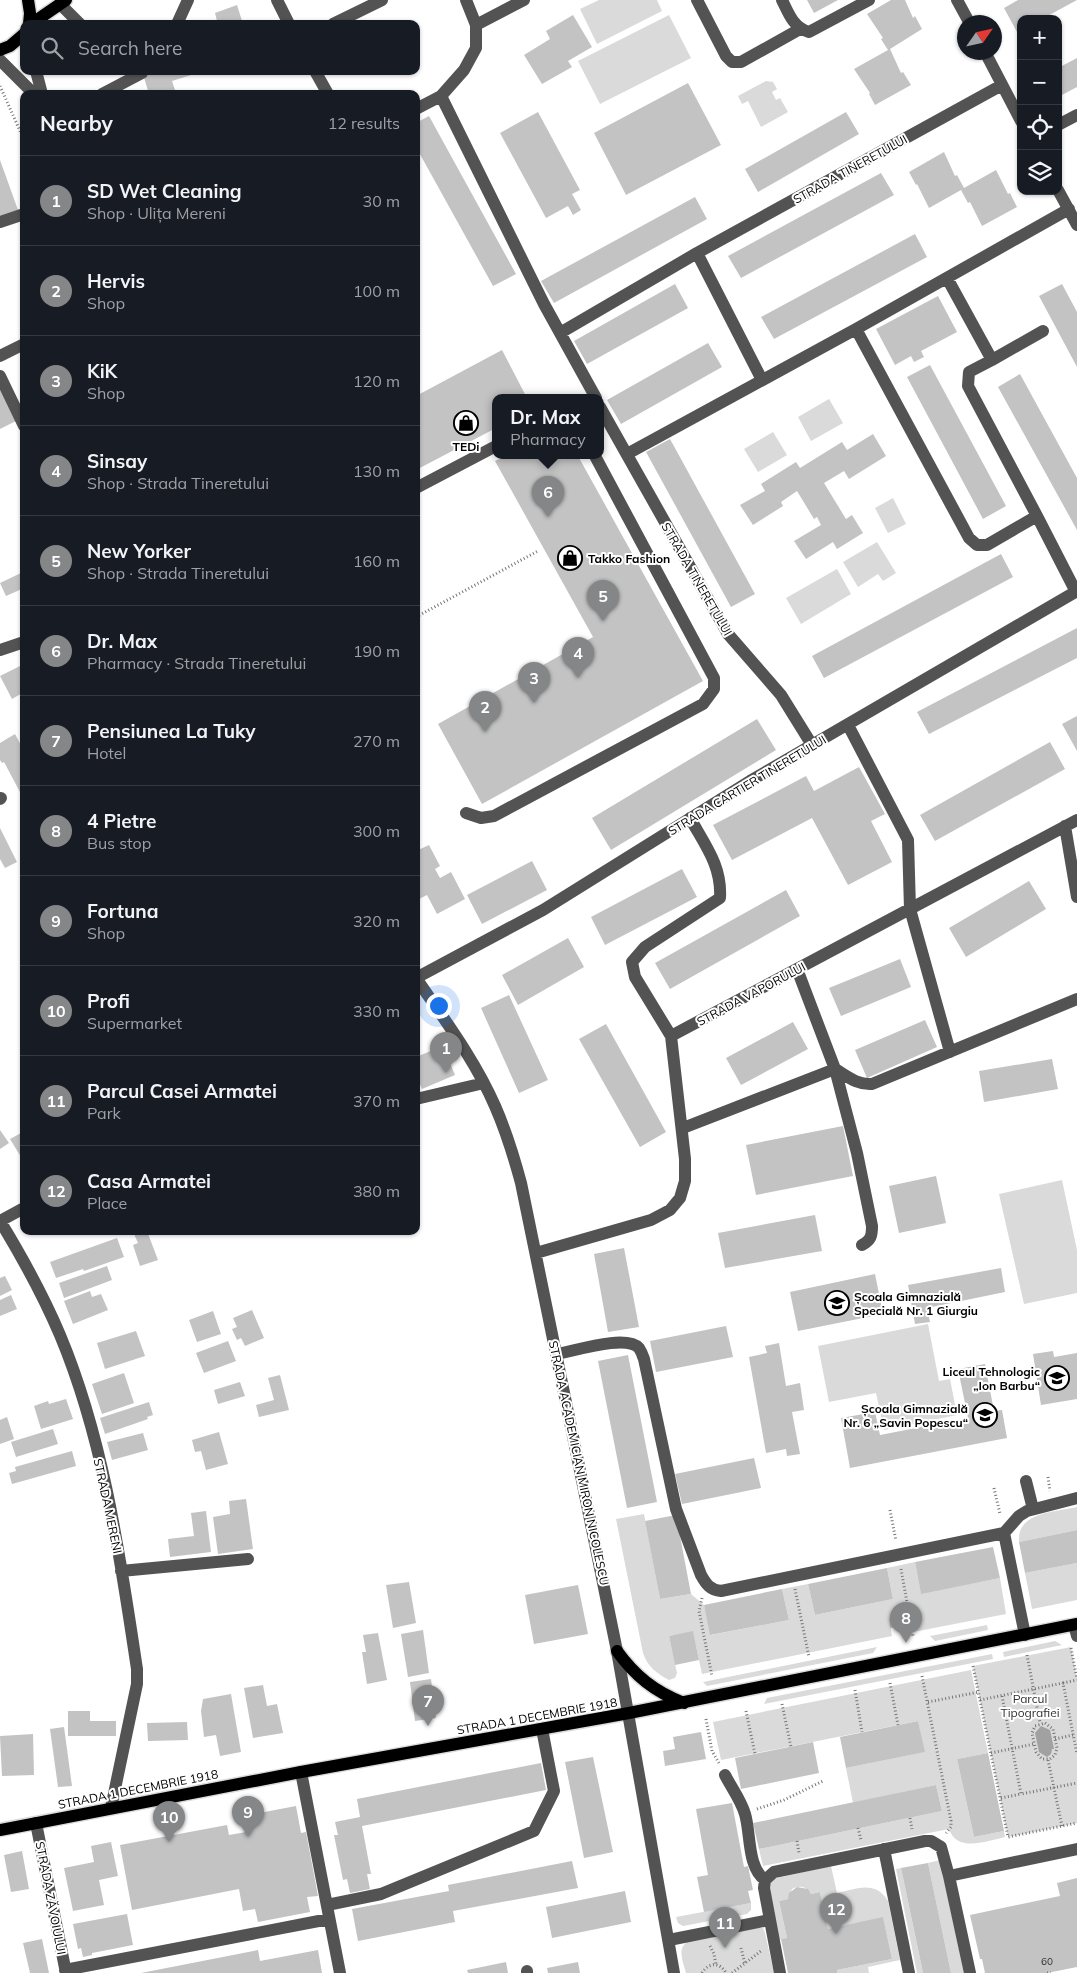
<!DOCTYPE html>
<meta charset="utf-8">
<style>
:root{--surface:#171b24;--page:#242831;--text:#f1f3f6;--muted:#9ea1a6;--line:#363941;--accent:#858687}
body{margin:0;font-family:Mulish,sans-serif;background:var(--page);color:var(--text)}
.controls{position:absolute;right:15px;top:15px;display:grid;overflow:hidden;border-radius:10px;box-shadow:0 1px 4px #0004}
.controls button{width:45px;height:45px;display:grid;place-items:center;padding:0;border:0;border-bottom:1px solid var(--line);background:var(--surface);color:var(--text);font:25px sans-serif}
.compass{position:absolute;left:957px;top:15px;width:45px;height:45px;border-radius:50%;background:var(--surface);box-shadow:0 1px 4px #0004;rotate:56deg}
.you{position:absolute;left:438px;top:1005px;width:18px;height:18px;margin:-12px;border:4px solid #fff;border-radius:50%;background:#1a73e8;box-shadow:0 0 0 8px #1a73e833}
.badge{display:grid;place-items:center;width:32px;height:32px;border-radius:50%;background:var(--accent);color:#fff;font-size:16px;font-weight:700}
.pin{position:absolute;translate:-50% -41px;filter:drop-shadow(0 1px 2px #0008)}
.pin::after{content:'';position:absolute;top:26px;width:18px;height:15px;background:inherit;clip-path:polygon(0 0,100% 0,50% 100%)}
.popup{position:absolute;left:492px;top:394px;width:112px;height:65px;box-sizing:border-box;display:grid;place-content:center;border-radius:10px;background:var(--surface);filter:drop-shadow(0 1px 4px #0005);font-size:16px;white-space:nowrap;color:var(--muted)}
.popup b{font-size:19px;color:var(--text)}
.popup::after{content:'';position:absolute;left:50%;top:100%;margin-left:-10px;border:10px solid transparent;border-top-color:var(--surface)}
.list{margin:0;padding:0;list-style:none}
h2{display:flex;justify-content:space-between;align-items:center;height:65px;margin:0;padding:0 20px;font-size:21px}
h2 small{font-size:16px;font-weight:400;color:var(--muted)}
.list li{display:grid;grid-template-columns:32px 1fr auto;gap:15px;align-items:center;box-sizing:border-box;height:90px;padding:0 20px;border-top:1px solid var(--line)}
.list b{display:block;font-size:19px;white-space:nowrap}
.list p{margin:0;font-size:16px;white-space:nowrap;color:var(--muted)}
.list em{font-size:16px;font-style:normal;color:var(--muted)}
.icon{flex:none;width:28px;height:28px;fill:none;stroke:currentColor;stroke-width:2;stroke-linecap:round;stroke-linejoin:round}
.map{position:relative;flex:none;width:1077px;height:1973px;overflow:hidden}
.search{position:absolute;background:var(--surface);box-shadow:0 1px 4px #0004;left:20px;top:20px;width:400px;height:55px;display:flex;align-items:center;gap:12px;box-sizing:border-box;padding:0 18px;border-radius:10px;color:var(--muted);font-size:19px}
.panel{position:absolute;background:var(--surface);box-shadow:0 1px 4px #0004;left:20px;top:90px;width:400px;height:1145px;border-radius:10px}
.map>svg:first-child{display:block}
</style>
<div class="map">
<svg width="1077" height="1973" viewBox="0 0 1077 1973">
<rect width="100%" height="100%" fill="#fff"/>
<!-- green -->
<path fill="#dadada" d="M599 0H657L662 11 597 44 580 9Z
M669 15 691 58 600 104 578 61Z
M766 81 773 82 777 89 772 92 776 100 780 98 788 112 761 127 748 101 742 104 738 96Z
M829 399 843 423 811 441 798 417Z
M773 432 787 455 758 472 744 449Z
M893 498 906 524 888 533 875 508Z
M877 542 896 573 883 581 878 574 858 587 843 562Z
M837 569 851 594 801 624 786 598Z
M1062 1180 1077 1250V1293L1024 1304 999 1194Z
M928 1324 939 1381 950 1379 957 1415 884 1430 876 1393 829 1402 818 1346Z
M1077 1507V1530L1019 1542C1016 1512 1056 1512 1077 1507Z
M644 1514 660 1599 691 1594 704 1605 711 1635 789 1620 782 1589 808 1584 815 1615 893 1599 887 1568 915 1562 921 1593 1000 1578 1006 1614 908 1633 905 1616 889 1618 892 1636 702 1674 693 1632 669 1636 677 1673 675 1678 669 1680C656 1673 648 1667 643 1653L616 1519Z
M1077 1563V1600L1032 1609 1025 1573Z
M987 1625 988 1630 935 1641 930 1636Z
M1055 1641 1062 1645 1004 1657 1003 1652Z
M877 1647 873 1653 707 1686 703 1682Z
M1071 1647 1077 1679V1823L1008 1837 973 1666Z
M992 1654 993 1659 764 1704 767 1698Z
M971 1670 988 1753 957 1759 974 1837 1004 1831 1005 1837C987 1841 957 1853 949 1829L763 1866 759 1849 942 1811 936 1785 853 1803 846 1768 924 1752 918 1721 721 1760 713 1722Z
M940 1860 964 1973H951L928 1863Z
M831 1866 837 1893C857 1889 875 1880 888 1901L900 1960 868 1967 869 1973H837V1970L892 1959 883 1918 828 1929 820 1892 811 1894C806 1886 800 1885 792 1889L788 1899 779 1901 787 1938 778 1940 769 1884 777 1878Z
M901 1868 923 1973H917L896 1869Z
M751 1903V1910L747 1914 683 1926 678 1923 676 1917Z
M757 1928H763L765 1933 774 1973H686C683 1962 677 1949 687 1942Z"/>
<!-- water -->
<path fill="#a1a1a1" d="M1041 1726 1050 1730 1054 1749H1052L1051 1754 1047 1757 1039 1752 1035 1733Z"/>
<!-- building -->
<path fill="#c3c3c3" d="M807 0H838L814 13Z
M891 0H905L913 18 915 16 922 29 890 49 901 73 903 72 911 85 875 105 869 94 870 93 854 69 888 50 881 39 883 38 867 14Z
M1018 0H1077L1042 19H1021V30L1017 32 1004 8Z
M237 5 243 24H209L217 21 215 13Z
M573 15 592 47 568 61 572 67 542 84 524 55 550 39 546 31Z
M1077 58V87L1058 97V68Z
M142 71H201V72L172 81 176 93 149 94Z
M688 83 721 145 626 195 594 133Z
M538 112 580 190 572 194 581 210 573 215 568 206 546 218 500 133Z
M846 112 859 134 758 192 745 169Z
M429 116 516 274 493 286 416 147V123Z
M944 152 955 176 957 175 964 188 996 170 1008 194 1010 193 1017 207 982 226 970 202 968 203 961 190 929 208 917 184 916 185 909 172Z
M0 160 18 210 0 216Z
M881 173 894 195 741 278 728 256Z
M695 197 707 219 554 303 541 281Z
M915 234 927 257 774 339 761 317Z
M675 284 688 308 587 364 574 341Z
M1062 284 1077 312V367L1039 296Z
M938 296 957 332 921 351 924 357 914 362 911 356 895 365 876 329Z
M708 343 722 367 621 424 607 400Z
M502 350 527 398H496V428L416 470V396Z
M930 365 1006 506 983 519 907 377Z
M1020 374 1077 478V530L998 387Z
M0 383 18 420 0 429Z
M873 434 886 456 849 479 844 471 824 483 846 519 852 515 863 533 837 549 833 542 806 559 794 541 821 525 817 517 814 519 797 491 781 502 783 506 753 525 740 505 765 491 761 484 796 462 800 468 842 442 847 450Z
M670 439 755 594 731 607 646 452Z
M505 456H578L703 681 482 804 438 724 593 637 495 461Z
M1001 554 1013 577 824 678 812 656Z
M23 572 24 588 6 596 0 583Z
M1077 628V658L929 734 917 712Z
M20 666 24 673V692L12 699 0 676Z
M1077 716V751L1062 724Z
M757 719 776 750 611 850 592 818Z
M15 734 24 751V790L20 792 4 762 2 763 0 760V743Z
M1050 742 1065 769 935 841 920 815Z
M859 767 885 814 871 821 892 862 848 885 812 818 732 860 713 825 806 776 814 791Z
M0 828 17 862 5 868 0 859Z
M429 845 440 866 435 869 440 878 451 872 465 899 437 914 427 895 419 899 416 894V851Z
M532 861 547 890 482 924 467 895Z
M682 869 697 897 605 945 591 917Z
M1029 881 1046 909 966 957 949 928Z
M786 890 800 916 670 989 655 963Z
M568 938 584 967 518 1005 502 975Z
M900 959 911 987 841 1016 829 988Z
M509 995 548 1080 519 1093 481 1008Z
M925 1020 937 1047 867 1078 855 1050Z
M793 1022 808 1049 741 1085 726 1058Z
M606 1024 666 1132 640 1147 579 1039Z
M443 1046 455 1075 422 1089 416 1075V1057Z
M1052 1059 1058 1089 984 1102 979 1071Z
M843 1126 853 1176 756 1195 746 1145Z
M0 1130 9 1143 0 1149Z
M21 1133 24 1138V1162L10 1139Z
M936 1176 946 1223 899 1233 889 1186Z
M815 1215 822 1251 725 1268 718 1233Z
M142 1231H147L158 1260 140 1266 133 1245 138 1243 134 1234Z
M117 1238 124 1257 84 1271 83 1269 56 1278 50 1262Z
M624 1248 639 1327 608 1332 594 1254Z
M107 1266 112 1280 64 1298 59 1283Z
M1001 1268 1005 1292 927 1308 930 1322 915 1324 908 1285Z
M875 1274 883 1314 798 1331 790 1292Z
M5 1276 12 1290 0 1296V1278Z
M90 1291 92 1297 101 1294 108 1310 73 1324 64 1301Z
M11 1295 17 1309 0 1316V1300Z
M252 1310 264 1338 245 1346 241 1338 237 1340 232 1329 237 1327 233 1318Z
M213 1311 221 1334 197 1342 189 1320Z
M726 1326 733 1357 656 1372 650 1341Z
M136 1331 145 1356 105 1369 97 1343Z
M228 1341 236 1361 204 1373 196 1353Z
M779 1343 786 1386 800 1383 804 1410 792 1412 800 1454 787 1456 786 1449 766 1453 749 1357 767 1353 765 1346Z
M1053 1351 1054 1357 1077 1353V1399L1041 1405 1033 1354Z
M628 1355 657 1502 627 1508 598 1361Z
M985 1364 994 1411 1002 1410 1007 1438 850 1468 841 1418 875 1412 880 1435 968 1418 958 1369Z
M124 1373 134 1403 102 1414 92 1384Z
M280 1375 289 1410 259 1417 256 1405 274 1400 268 1378Z
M240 1382 245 1396 218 1404 214 1390Z
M66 1399 73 1419 41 1429 34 1406 48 1401 49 1404Z
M149 1402 153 1415 147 1417 148 1419 105 1434 100 1418Z
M7 1417 14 1439 0 1444V1420Z
M53 1429 58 1444 16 1457 11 1442Z
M219 1432 228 1464 206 1470 201 1451 195 1452 192 1440Z
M143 1433 148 1450 112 1460 107 1442Z
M72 1451 76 1466 12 1484 9 1473 16 1471 15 1467Z
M754 1458 761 1488 682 1504 675 1474Z
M246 1499 253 1549 218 1554 213 1517 230 1514 229 1501Z
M206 1511 211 1552 170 1557 168 1539 194 1536 191 1513Z
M676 1515 691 1594 660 1599 645 1521Z
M1077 1530V1563L1025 1573 1019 1542Z
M993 1547 1000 1578 921 1594 915 1562Z
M887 1568 893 1599 815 1615 808 1584Z
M409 1582 416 1623 393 1628 386 1585Z
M578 1585 588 1634 534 1644 525 1595Z
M782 1589 789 1620 710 1635 704 1605Z
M905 1616 907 1625 890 1628 889 1618Z
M423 1630 429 1673 408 1677 401 1634Z
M693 1631 699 1660 675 1665 669 1636Z
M378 1633 387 1680 367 1684 362 1652H366L363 1635Z
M431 1679 436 1718 415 1721 410 1682Z
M263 1685 267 1706 277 1704 283 1733 253 1738 244 1688Z
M231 1694 241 1752 220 1756 216 1735 204 1737 201 1711 203 1699Z
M68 1711H90V1721H116V1736H68Z
M918 1721 925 1752 846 1768 840 1737Z
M187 1722 188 1740 148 1741 147 1723Z
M64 1727 72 1786 58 1787 50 1729Z
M701 1732 706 1759 665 1766 663 1751 675 1749 673 1737Z
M33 1734 34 1775 2 1776 0 1736Z
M813 1742 819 1773 741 1789 735 1758Z
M988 1753 1004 1831 974 1837 957 1759Z
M593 1757 613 1852 584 1858 565 1762Z
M541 1763 546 1790 362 1826 371 1874H367L370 1889 350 1893 347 1879 343 1880 334 1835H338L335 1822 360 1817 357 1799Z
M936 1785 942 1811 759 1849 753 1823Z
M732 1803 744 1867 748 1866 753 1890 748 1891 751 1903 704 1912 697 1877 708 1875 696 1809Z
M296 1806 301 1833 306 1832 318 1896 307 1897 310 1912 258 1922 255 1909 243 1911 239 1889 132 1910 120 1845 227 1825 229 1835 252 1831 249 1815Z
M111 1842 118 1876 99 1880 104 1905 73 1911 64 1868 94 1862 91 1846Z
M22 1851 29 1889 11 1892 4 1855Z
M572 1861 578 1888 453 1911 455 1922 358 1941 352 1909 449 1891 448 1885Z
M928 1863 951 1973H923L901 1868Z
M1077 1878V1967L1047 1973H985L982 1959H980L970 1915 1060 1896 1057 1883Z
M797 1887 808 1889 811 1894 820 1892 828 1929 883 1917 892 1959 837 1970V1973H788L781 1939 787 1938 779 1901 788 1899 789 1893Z
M625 1891 631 1922 552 1938 546 1907Z
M127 1914 133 1945 92 1953V1955L83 1957 81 1948 78 1949 73 1924Z
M42 1939 49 1973H30L23 1943Z
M258 1950 260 1961 318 1950 322 1973H141Z
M506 1962 508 1973H468L467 1970Z
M578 1962 580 1973H548L547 1968Z"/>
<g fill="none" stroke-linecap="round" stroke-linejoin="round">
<defs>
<path id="major" d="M28 0 30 13 29 24
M31 24 66 0
M0 50 10 46 24 34
M617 1651C635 1676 655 1692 684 1703
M0 1830 301 1772 629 1713 1077 1624"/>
</defs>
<!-- major casing -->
<use href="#major" stroke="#dbdbdb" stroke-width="15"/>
<!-- path -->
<path stroke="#757575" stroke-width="3" stroke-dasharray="1 2.5" stroke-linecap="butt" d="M0 86 24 140
M416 617 538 551
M1048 1477 1050 1491
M994 1488 1000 1514
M890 1510 896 1541
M901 1569 913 1636
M795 1589 809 1657
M702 1598 699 1611 712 1676
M1071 1648 1077 1679
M1027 1655 1040 1723
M973 1666 1008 1837 1077 1823
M922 1676 951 1821V1827L946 1833
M890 1683 898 1725
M1063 1683 1077 1680
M855 1690 862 1732
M1002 1696 1021 1794 1077 1783
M980 1700 1063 1683 1077 1754
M928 1702 979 1692
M782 1704 791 1747
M746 1711 755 1754
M706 1719 712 1751 719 1763
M1045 1723 1053 1729 1057 1748 1055 1755 1050 1759H1042L1036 1752 1032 1733 1035 1726Z
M1055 1739 1073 1735
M991 1753 1034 1744
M1048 1760 1062 1826
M1001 1798 1021 1794
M757 1809 784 1800 823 1781
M910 1818 912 1829
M858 1828 861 1840
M797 1841 799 1853
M710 1946 714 1954 716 1965
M741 1948 745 1964
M702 1973C709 1962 720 1962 726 1973
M732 1973 761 1951
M1047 1973H1051"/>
<!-- minor -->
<path stroke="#535353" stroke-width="12" d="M277 0 289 24
M697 0 726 56 732 62H741L800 29
M782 0C789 14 793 27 809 32L869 0
M957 0 969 22
M60 4 80 24
M177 24 188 0
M333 24 382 0
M476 25 524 0
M985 52 1021 121
M0 60 34 94
M36 71 42 94
M315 71 328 94
M102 94 142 73
M441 96 544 304 596 398
M416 109 441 96 464 70 476 48V25L466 0
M1058 125 1077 115
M1058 190 1077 225
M0 222 24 214
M697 253 762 380
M947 278 992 360 969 372 968 386 1037 516
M856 329 969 538 977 545H987L1037 516 1076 592
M560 333 697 253 1002 85
M0 356 24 344
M992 360 1043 331
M0 376 24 426
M600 407 728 634 781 695 812 745
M627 454 856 329 1069 209
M416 488 496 446
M0 650 24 642
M848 725 908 840 910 909 950 1052
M0 799 1 798
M466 813 481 818 494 816 703 704 714 689V678L595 456
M690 818C705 845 722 866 720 898L645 947 632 962 635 977 671 1036 1077 820
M1065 826 1077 897
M797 969 835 1069 857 1153 872 1226C872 1236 871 1240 862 1245
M416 978C444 1019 475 1060 495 1106 506 1131 514 1157 521 1183L617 1651 674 1973
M416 978 543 910 750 781 1077 591
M416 1099 484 1083
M683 1128 835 1069C847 1076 857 1085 872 1084L1077 999
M0 1221C22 1257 43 1295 60 1335 104 1440 120 1557 137 1669V1684L111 1808
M0 1221 24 1208
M536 1253 651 1220 670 1210 680 1198 685 1181V1159L671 1036
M557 1354C575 1351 626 1334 639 1348 641 1351 643 1356 644 1359L676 1509 701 1575C706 1584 710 1590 721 1591L1004 1533 1019 1516 1027 1511 1077 1498
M1026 1481 1033 1509
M1004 1533 1025 1635
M121 1571 248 1559
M1074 1625 1077 1636
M301 1772 340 1973
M725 1775C731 1787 741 1800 745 1814 751 1834 747 1867 765 1880
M36 1823 66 1973
M884 1849 909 1973
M949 1876 970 1973
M327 1905 381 1894 534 1831 554 1791 542 1729
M669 1940 769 1920
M65 1970 329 1919
M527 1971V1973
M780 1973 764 1888 765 1880 774 1872 925 1841H931L941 1847 949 1876 1077 1849"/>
<!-- major -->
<use href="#major" stroke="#000" stroke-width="12"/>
</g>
<!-- icons -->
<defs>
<symbol id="shop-ring" viewBox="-11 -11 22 22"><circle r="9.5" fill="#fff" stroke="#000" stroke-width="1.5"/><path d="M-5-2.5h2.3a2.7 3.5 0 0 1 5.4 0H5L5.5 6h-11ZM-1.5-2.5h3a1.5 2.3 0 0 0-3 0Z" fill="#000"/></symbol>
<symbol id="school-ring" viewBox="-11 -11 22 22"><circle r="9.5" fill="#fff" stroke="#000" stroke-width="1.5"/><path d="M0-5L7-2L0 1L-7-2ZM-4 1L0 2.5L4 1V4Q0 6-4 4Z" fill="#000"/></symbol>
</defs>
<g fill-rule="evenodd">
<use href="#shop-ring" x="452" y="409" width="28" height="28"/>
<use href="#shop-ring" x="556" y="544" width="28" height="28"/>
<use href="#school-ring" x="823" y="1289" width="28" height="28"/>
<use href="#school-ring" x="1043" y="1364" width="28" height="28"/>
<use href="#school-ring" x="971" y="1401" width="28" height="28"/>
</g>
<g text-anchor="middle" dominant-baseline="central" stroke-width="4" stroke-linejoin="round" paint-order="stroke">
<!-- number labels -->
<g font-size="10" fill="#313131">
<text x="1047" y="1961">60</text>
</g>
<!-- street labels -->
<g font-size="12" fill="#000" stroke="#fff">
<text transform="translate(850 169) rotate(-29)">STRADA TINERETULUI</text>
<text transform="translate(697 579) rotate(60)">STRADA TINERETULUI</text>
<text transform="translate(747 785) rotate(-31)">STRADA CARTIER TINERETULUI</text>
<text transform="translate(751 994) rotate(-28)">STRADA VAPORULUI</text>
<text transform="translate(579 1463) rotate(78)">STRADA ACADEMICIAN MIRON NICOLESCU</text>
<text transform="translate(108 1506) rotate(78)">STRADA MERENI</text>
<text transform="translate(537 1716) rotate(-10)">STRADA 1 DECEMBRIE 1918</text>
<text transform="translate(138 1789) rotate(-11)">STRADA 1 DECEMBRIE 1918</text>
<text transform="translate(51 1898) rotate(79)">STRADA ZĂVOIULUI</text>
</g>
<!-- poi labels -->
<g font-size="12" font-weight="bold" fill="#000" stroke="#fff" text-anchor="start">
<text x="466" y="446" text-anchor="middle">TEDi</text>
<text x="588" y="558">Takko Fashion</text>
<text x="854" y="1296">Școala Gimnazială<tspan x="854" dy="14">Specială Nr. 1 Giurgiu</tspan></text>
<text x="1040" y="1371" text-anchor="end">Liceul Tehnologic<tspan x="1040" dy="14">„Ion Barbu“</tspan></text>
<text x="968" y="1408" text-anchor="end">Școala Gimnazială<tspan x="968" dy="14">Nr. 6 „Savin Popescu“</tspan></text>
</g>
<!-- park labels -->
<g font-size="12" fill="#313131" stroke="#fff">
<text x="1030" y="1698">Parcul<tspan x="1030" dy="14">Tipografiei</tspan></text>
</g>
</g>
</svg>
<div class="controls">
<button>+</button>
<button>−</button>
<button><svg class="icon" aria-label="locate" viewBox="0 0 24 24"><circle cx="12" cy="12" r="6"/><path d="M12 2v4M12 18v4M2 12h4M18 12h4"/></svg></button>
<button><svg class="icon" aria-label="layers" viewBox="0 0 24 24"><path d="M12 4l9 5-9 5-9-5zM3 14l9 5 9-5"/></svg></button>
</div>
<svg class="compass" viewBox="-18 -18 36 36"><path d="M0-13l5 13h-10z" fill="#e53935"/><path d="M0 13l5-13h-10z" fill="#9ea1a6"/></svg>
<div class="you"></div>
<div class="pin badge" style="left:446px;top:1073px">1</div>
<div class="pin badge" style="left:485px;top:732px">2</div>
<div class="pin badge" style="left:534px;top:703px">3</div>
<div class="pin badge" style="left:578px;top:678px">4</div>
<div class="pin badge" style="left:603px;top:621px">5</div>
<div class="pin badge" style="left:548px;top:517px">6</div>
<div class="popup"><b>Dr. Max</b>Pharmacy</div>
<div class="pin badge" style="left:428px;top:1726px">7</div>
<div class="pin badge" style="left:906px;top:1643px">8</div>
<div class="pin badge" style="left:248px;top:1837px">9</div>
<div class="pin badge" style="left:169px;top:1842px">10</div>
<div class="pin badge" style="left:725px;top:1948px">11</div>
<div class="pin badge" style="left:836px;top:1934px">12</div>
<div class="search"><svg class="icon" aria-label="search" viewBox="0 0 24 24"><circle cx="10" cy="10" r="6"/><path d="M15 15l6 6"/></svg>Search here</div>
<section class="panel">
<h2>Nearby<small>12 results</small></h2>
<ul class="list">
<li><span class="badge">1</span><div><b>SD Wet Cleaning</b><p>Shop · Ulița Mereni</p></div><em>30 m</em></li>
<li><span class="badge">2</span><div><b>Hervis</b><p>Shop</p></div><em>100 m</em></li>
<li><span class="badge">3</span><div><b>KiK</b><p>Shop</p></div><em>120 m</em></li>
<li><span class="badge">4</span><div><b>Sinsay</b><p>Shop · Strada Tineretului</p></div><em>130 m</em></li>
<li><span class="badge">5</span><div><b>New Yorker</b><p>Shop · Strada Tineretului</p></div><em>160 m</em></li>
<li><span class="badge">6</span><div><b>Dr. Max</b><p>Pharmacy · Strada Tineretului</p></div><em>190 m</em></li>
<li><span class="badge">7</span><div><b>Pensiunea La Tuky</b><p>Hotel</p></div><em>270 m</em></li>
<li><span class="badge">8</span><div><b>4 Pietre</b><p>Bus stop</p></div><em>300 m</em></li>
<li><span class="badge">9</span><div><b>Fortuna</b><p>Shop</p></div><em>320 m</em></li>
<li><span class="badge">10</span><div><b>Profi</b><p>Supermarket</p></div><em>330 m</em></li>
<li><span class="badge">11</span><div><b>Parcul Casei Armatei</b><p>Park</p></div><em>370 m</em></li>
<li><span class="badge">12</span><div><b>Casa Armatei</b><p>Place</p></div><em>380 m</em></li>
</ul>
</section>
</div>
